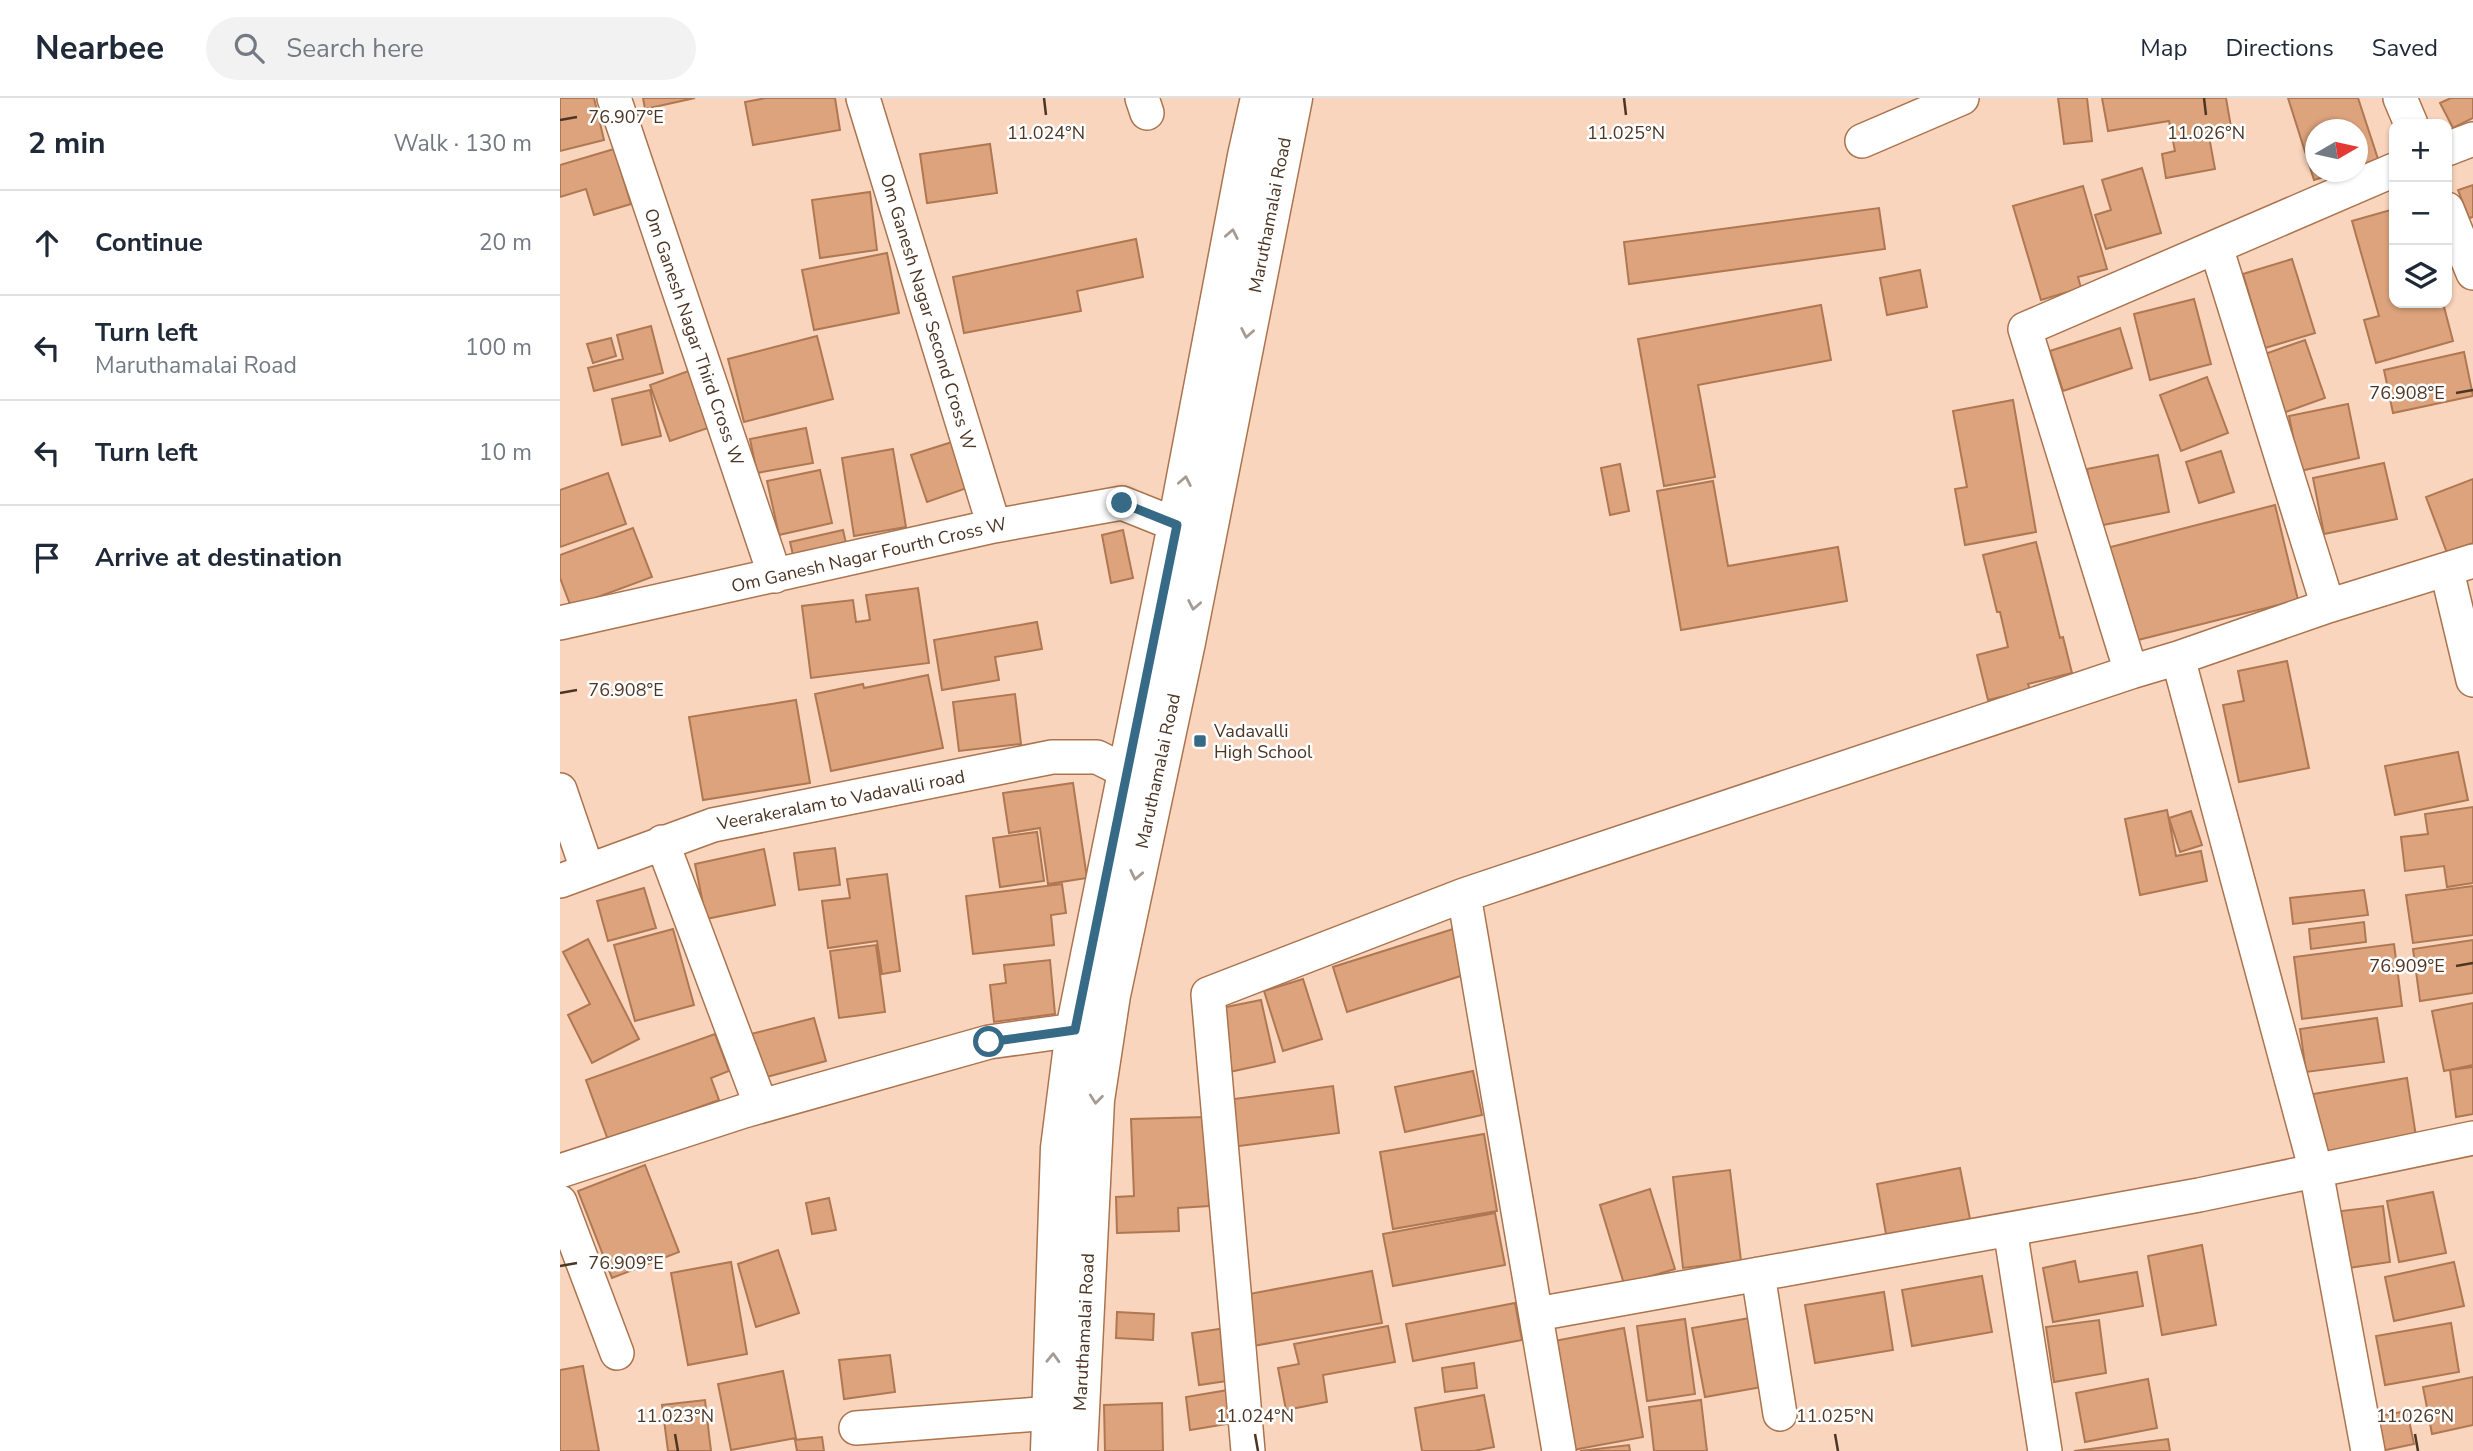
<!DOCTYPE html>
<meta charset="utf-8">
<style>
:root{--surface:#fff;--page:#f2f2f3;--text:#1f2937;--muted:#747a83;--line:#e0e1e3}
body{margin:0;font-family:"Nunito Sans",sans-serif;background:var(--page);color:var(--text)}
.controls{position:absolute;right:21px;top:21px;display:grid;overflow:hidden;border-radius:14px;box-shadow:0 2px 5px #0004}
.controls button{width:63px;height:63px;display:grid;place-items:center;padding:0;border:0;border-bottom:2px solid var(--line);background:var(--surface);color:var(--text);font:35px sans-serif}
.compass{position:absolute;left:1745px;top:21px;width:63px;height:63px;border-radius:50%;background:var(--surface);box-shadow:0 2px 5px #0004;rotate:81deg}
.stop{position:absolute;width:21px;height:21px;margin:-16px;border:5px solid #366a86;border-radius:50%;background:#fff}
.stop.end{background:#366a86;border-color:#fff;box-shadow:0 2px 7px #0008}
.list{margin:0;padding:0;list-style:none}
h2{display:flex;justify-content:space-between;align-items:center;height:91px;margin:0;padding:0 28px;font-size:30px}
h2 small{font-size:23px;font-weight:400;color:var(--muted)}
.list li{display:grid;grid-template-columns:46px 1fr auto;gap:21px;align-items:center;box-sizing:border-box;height:105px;padding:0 28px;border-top:2px solid var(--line)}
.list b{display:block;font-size:26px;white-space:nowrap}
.list p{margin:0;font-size:23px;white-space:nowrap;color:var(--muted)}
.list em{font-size:23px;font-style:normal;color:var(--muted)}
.icon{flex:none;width:38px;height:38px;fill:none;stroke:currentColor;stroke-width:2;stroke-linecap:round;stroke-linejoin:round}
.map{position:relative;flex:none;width:1913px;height:1353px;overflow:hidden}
header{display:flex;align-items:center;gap:42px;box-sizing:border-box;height:98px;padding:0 35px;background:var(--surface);border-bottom:2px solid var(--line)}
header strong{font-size:33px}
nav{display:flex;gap:38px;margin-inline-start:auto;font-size:24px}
.search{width:490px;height:63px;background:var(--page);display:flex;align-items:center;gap:18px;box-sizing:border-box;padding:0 24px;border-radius:38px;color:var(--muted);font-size:26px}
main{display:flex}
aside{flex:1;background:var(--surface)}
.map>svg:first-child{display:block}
</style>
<header>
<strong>Nearbee</strong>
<div class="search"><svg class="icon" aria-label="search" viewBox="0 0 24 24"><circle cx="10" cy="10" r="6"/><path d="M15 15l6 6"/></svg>Search here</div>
<nav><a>Map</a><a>Directions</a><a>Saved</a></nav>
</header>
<main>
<aside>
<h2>2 min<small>Walk · 130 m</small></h2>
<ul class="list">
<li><svg class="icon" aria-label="ahead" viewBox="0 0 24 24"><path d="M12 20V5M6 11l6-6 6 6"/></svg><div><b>Continue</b></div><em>20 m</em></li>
<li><svg class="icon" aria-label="left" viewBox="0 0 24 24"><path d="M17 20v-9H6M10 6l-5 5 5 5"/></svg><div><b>Turn left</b><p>Maruthamalai Road</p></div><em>100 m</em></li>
<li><svg class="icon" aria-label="left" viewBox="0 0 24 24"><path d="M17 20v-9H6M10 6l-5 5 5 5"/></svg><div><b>Turn left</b></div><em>10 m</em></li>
<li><svg class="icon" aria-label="arrive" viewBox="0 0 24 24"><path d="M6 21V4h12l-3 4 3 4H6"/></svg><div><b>Arrive at destination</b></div></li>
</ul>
</aside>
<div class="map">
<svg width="1913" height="1353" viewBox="0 0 1913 1353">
<rect width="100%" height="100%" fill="#fad5bd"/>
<!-- building -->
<path fill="#dda37c" stroke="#af7852" stroke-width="2" d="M0 0H34L44 42 0 53Z
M83 0H135L85 11Z
M206 0H275L280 32 193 47 185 4Z
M1498 0H1527L1532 43 1504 46Z
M1542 0H1666L1671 29 1648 33 1655 71 1606 80 1602 56 1615 53 1609 23 1548 33Z
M1728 0H1798L1818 61 1798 68V32H1756V74H1780L1754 82Z
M1891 0H1913V20L1893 30 1880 5Z
M430 46 437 95 367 105 360 56Z
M54 51 71 106 34 117 26 91 0 99V67Z
M1582 70 1601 135 1546 151 1535 117 1551 112 1542 82Z
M1913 87V119L1909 120 1898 92Z
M1523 88 1547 171 1518 179 1521 190 1481 202 1453 108Z
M310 94 317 152 260 160 252 102Z
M1319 110 1325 151 1069 186 1064 144Z
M1834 111V205H1883L1893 243 1816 265 1804 222 1819 218 1792 123Z
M576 141 583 179 517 193 521 213 404 235 393 179Z
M327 155 339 215 254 232 242 172Z
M1732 161 1755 235 1705 250 1683 176Z
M1360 172 1367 209 1327 217 1320 180Z
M1634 201 1651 266 1590 282 1574 216Z
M1261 207 1271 262 1138 287 1155 379 1104 388 1078 241Z
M91 228 103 275 34 293 28 270 63 261 57 237Z
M1560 230 1572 270 1503 293 1490 253Z
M257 238 273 301 184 324 168 261Z
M51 240 56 258 33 265 27 246Z
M1745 242 1765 300 1723 315 1702 257Z
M1904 254 1913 298 1833 315 1824 272Z
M131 272 151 329 110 343 90 287Z
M1647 279 1668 335 1621 353 1600 297Z
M90 292 101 338 62 347 52 301Z
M1453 302 1476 434 1405 447 1395 391 1407 389 1393 313Z
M1788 306 1799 360 1740 373 1729 318Z
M246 330 253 365 197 375 190 341Z
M392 344 407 390 367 404 351 357Z
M333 351 346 429 294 438 282 360Z
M1661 353 1674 394 1639 405 1626 364Z
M1598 357 1609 414 1538 428 1527 371Z
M1824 365 1837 421 1764 436 1753 380Z
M1060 366 1069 413 1050 417 1041 370Z
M260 372 272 425 219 437 207 383Z
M48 375 66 426 0 449V392Z
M1913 381V445L1887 455 1866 399Z
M1153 383 1168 468 1278 449 1287 503 1121 532 1097 393Z
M1715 407 1738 502 1566 545 1543 451Z
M73 430 92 479 11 509 0 480V457Z
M283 432 288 454 235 466 230 444Z
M563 432 573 480 551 485 542 437Z
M1476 444 1500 540 1503 539 1512 575 1468 586 1470 592 1428 602 1417 557 1448 549 1440 514H1437L1423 457Z
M358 490 369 565 251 580 242 508 293 502 296 524 310 522 306 497Z
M477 524 482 551 435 559 439 582 382 592 374 542Z
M1727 563 1749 670 1679 684 1663 607 1684 603 1678 573Z
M368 577 383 650 271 673 255 596 303 586 304 590Z
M455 596 461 646 399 653 393 604Z
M236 602 250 685 143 702 129 619Z
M1898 654 1908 702 1835 717 1825 668Z
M513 685 527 780 488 786 480 730 449 735 443 695Z
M1913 709V785L1887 789 1884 768 1845 773 1841 739 1868 736 1865 716Z
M1607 712 1616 758 1641 753 1647 783 1580 797 1565 721Z
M1631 713 1642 747 1620 754 1609 720Z
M477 734 484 783 440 789 433 740Z
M275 750 280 787 239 792 234 755Z
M204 751 215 807 146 821 135 766Z
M327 776 340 873 322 876 317 843 268 850 262 803 290 800 287 781Z
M502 786 506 815 491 817 494 847 413 856 406 798Z
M1913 788V837L1853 845 1846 797Z
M84 790 96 830 48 843 37 803Z
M1804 792 1808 817 1733 826 1730 800Z
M1804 824 1806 844 1751 851 1749 831Z
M113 831 134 907 75 923 54 847Z
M893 831 907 876 787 914 773 869Z
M28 841 79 941 32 965 8 917 30 906 3 854Z
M1913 842V895L1860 903 1853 851Z
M1834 846 1842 908 1742 921 1734 859Z
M316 847 325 914 279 920 270 853Z
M490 862 495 916 434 924 430 887 446 885 444 867Z
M743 881 762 941 723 953 704 893Z
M701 902 715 964 665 975 651 912Z
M1913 905V967L1884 973 1872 913Z
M254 920 266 963 203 980 191 936Z
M1817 920 1824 964 1746 974 1740 931Z
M155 936 169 973 151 980 159 1002 48 1042 26 982Z
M1913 969V1016L1896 1019 1890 972Z
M913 973 922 1017 845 1034 835 989Z
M1847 980 1857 1045 1763 1061 1753 996Z
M773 988 779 1035 672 1049 666 1002Z
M646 1019 649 1108 618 1110 619 1133 557 1135 556 1099 574 1098 571 1021Z
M924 1036 937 1113 833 1131 820 1054Z
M85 1067 119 1154 52 1180 18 1093Z
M1400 1070 1412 1131 1328 1147 1317 1086Z
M1170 1072 1181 1163 1123 1170 1113 1079Z
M1090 1091 1115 1171 1064 1186 1040 1107Z
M1873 1094 1886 1155 1839 1164 1827 1103Z
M269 1100 276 1132 252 1136 246 1105Z
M1823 1108 1830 1164 1788 1170 1781 1113Z
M935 1115 945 1167 833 1188 823 1136Z
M1642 1147 1656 1227 1602 1237 1588 1158Z
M218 1152 239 1215 196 1229 178 1166Z
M1515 1163 1519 1184 1577 1174 1583 1208 1493 1224 1483 1170Z
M171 1164 187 1256 128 1267 111 1175Z
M1894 1164 1904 1208 1834 1223 1825 1179Z
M812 1173 822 1225 693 1248 684 1197Z
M1422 1178 1432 1234 1352 1248 1342 1192Z
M1324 1194 1333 1252 1255 1265 1245 1207Z
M955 1205 962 1242 853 1263 846 1226Z
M557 1214 594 1216 593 1242 556 1240Z
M1190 1220 1202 1289 1145 1299 1132 1230Z
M1125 1221 1135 1296 1087 1303 1077 1228Z
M1539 1222 1546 1275 1494 1284 1486 1229Z
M1891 1225 1899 1274 1825 1287 1816 1238Z
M828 1228 835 1264 763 1277 767 1304 726 1312 718 1270 739 1266 734 1246Z
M666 1230 674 1282 639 1287 632 1235Z
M1064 1230 1083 1339 1013 1352 994 1243Z
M330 1257 335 1294 284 1301 279 1262Z
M914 1265 917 1290 885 1294 882 1270Z
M23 1268 39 1353H0V1272Z
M223 1273 236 1340 171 1352 158 1286Z
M1913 1279V1327L1872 1336 1863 1289Z
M1588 1281 1597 1330 1525 1344 1516 1295Z
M668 1292 673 1325 630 1332 626 1299Z
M924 1297 934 1349 914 1353H862L855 1310Z
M145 1302 151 1353H108L102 1307Z
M1141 1302 1147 1353H1094L1089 1309Z
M602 1305 603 1353H545L544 1307Z
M1847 1313 1854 1346 1821 1353 1814 1319Z
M262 1339 264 1353H237L235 1342Z
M1608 1341 1610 1353H1514Z
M1069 1347 1070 1353H1020Z"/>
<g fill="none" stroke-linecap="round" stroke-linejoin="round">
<defs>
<path id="minor" d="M54 0 215 478
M303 0 434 428
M582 0 587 15
M1840 0 1851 26
M1302 43 1402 0
M1887 51 1913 41
M1834 72 1465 231 1571 574 1618 560 1768 508 1913 463
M1887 111 1913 175
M1656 149 1768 508
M1887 473 1913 582
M0 525 434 428 562 405 617 427 637 442
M1618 560 1756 1073 1808 1353
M0 692 27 771
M102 744 201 1008
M0 783 153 727 492 659H537L567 674 593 680
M904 797 999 1353
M0 1073 184 1013 429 944 515 932
M0 1104 57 1255
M1450 1131 1485 1353
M1198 1176 1220 1316
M977 1216 1639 1097 1913 1040
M296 1330 491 1315
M688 1353 648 896 904 797 1571 574"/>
<path id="major" d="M490 1353 500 1050 515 932 617 427 687 58 700 0
M518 1353 535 1002 551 897 626 544 733 0"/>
</defs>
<!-- minor casing -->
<use href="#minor" stroke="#ab744e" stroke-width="36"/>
<!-- major casing -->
<use href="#major" stroke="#ab744e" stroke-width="41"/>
<!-- minor -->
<use href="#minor" stroke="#fff" stroke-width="33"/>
<!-- major -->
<use href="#major" stroke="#fff" stroke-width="38"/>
</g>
<!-- one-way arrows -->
<defs><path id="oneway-chevron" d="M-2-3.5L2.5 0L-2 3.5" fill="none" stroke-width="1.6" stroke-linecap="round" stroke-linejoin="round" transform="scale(1.75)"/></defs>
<g stroke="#a69a92">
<use href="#oneway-chevron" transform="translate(672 136) rotate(-79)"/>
<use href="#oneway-chevron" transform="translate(687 235) rotate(101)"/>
<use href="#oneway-chevron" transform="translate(625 383) rotate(-79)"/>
<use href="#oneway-chevron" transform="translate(634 507) rotate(101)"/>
<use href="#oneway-chevron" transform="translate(576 777) rotate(102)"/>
<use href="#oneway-chevron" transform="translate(536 1001) rotate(96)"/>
<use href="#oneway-chevron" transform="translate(493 1260) rotate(-88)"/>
</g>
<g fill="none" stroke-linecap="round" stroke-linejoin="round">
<!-- route -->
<path stroke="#366a86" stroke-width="9" d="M429 944 515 932 617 427 562 405"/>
</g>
<!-- ticks -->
<path fill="none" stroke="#4d3524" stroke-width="2.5" d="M484 0 486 17M1064 0 1066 17M1644 0 1646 17M0 22 17 19M1896 295 1913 292M0 595 17 592M1896 868 1913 865M0 1168 17 1165M115 1336 118 1353M695 1336 698 1353M1275 1336 1278 1353M1855 1336 1858 1353"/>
<!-- markers -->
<rect fill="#366a86" stroke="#fff" stroke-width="2.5" x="633" y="636" width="14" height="14" rx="3.5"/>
<g text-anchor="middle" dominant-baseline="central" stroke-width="5" stroke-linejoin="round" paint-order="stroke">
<!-- street labels -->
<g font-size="18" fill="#4d3524" stroke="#fff">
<text transform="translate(710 117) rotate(-79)">Maruthamalai Road</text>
<text transform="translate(368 214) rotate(73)">Om Ganesh Nagar Second Cross W</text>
<text transform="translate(134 239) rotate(71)">Om Ganesh Nagar Third Cross W</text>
<text transform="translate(309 457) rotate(-13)">Om Ganesh Nagar Fourth Cross W</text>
<text transform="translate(598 673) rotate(-78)">Maruthamalai Road</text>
<text transform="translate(281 702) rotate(-11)">Veerakeralam to Vadavalli road</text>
<text transform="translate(524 1234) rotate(-87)">Maruthamalai Road</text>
</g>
<!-- poi labels -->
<g font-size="18" fill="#4d3524" stroke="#fff" text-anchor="start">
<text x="654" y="633">Vadavalli<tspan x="654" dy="21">High School</tspan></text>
</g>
</g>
<g font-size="18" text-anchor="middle" fill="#4d3524" stroke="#fff" stroke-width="5" stroke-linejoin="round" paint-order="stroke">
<text x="66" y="25">76.907°E</text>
<text x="486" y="41">11.024°N</text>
<text x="1066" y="41">11.025°N</text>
<text x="1646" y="41">11.026°N</text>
<text x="1847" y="301">76.908°E</text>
<text x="66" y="598">76.908°E</text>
<text x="1847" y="874">76.909°E</text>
<text x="66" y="1171">76.909°E</text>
<text x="115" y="1324">11.023°N</text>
<text x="695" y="1324">11.024°N</text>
<text x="1275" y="1324">11.025°N</text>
<text x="1855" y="1324">11.026°N</text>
</g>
</svg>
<div class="controls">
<button>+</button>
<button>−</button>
<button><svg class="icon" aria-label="layers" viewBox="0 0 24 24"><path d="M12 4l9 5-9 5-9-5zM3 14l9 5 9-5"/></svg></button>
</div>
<svg class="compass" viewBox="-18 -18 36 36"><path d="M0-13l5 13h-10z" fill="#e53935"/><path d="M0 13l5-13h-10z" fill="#747a83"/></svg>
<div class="stop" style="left:429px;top:944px"></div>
<div class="stop end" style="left:562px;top:405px"></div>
</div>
</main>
